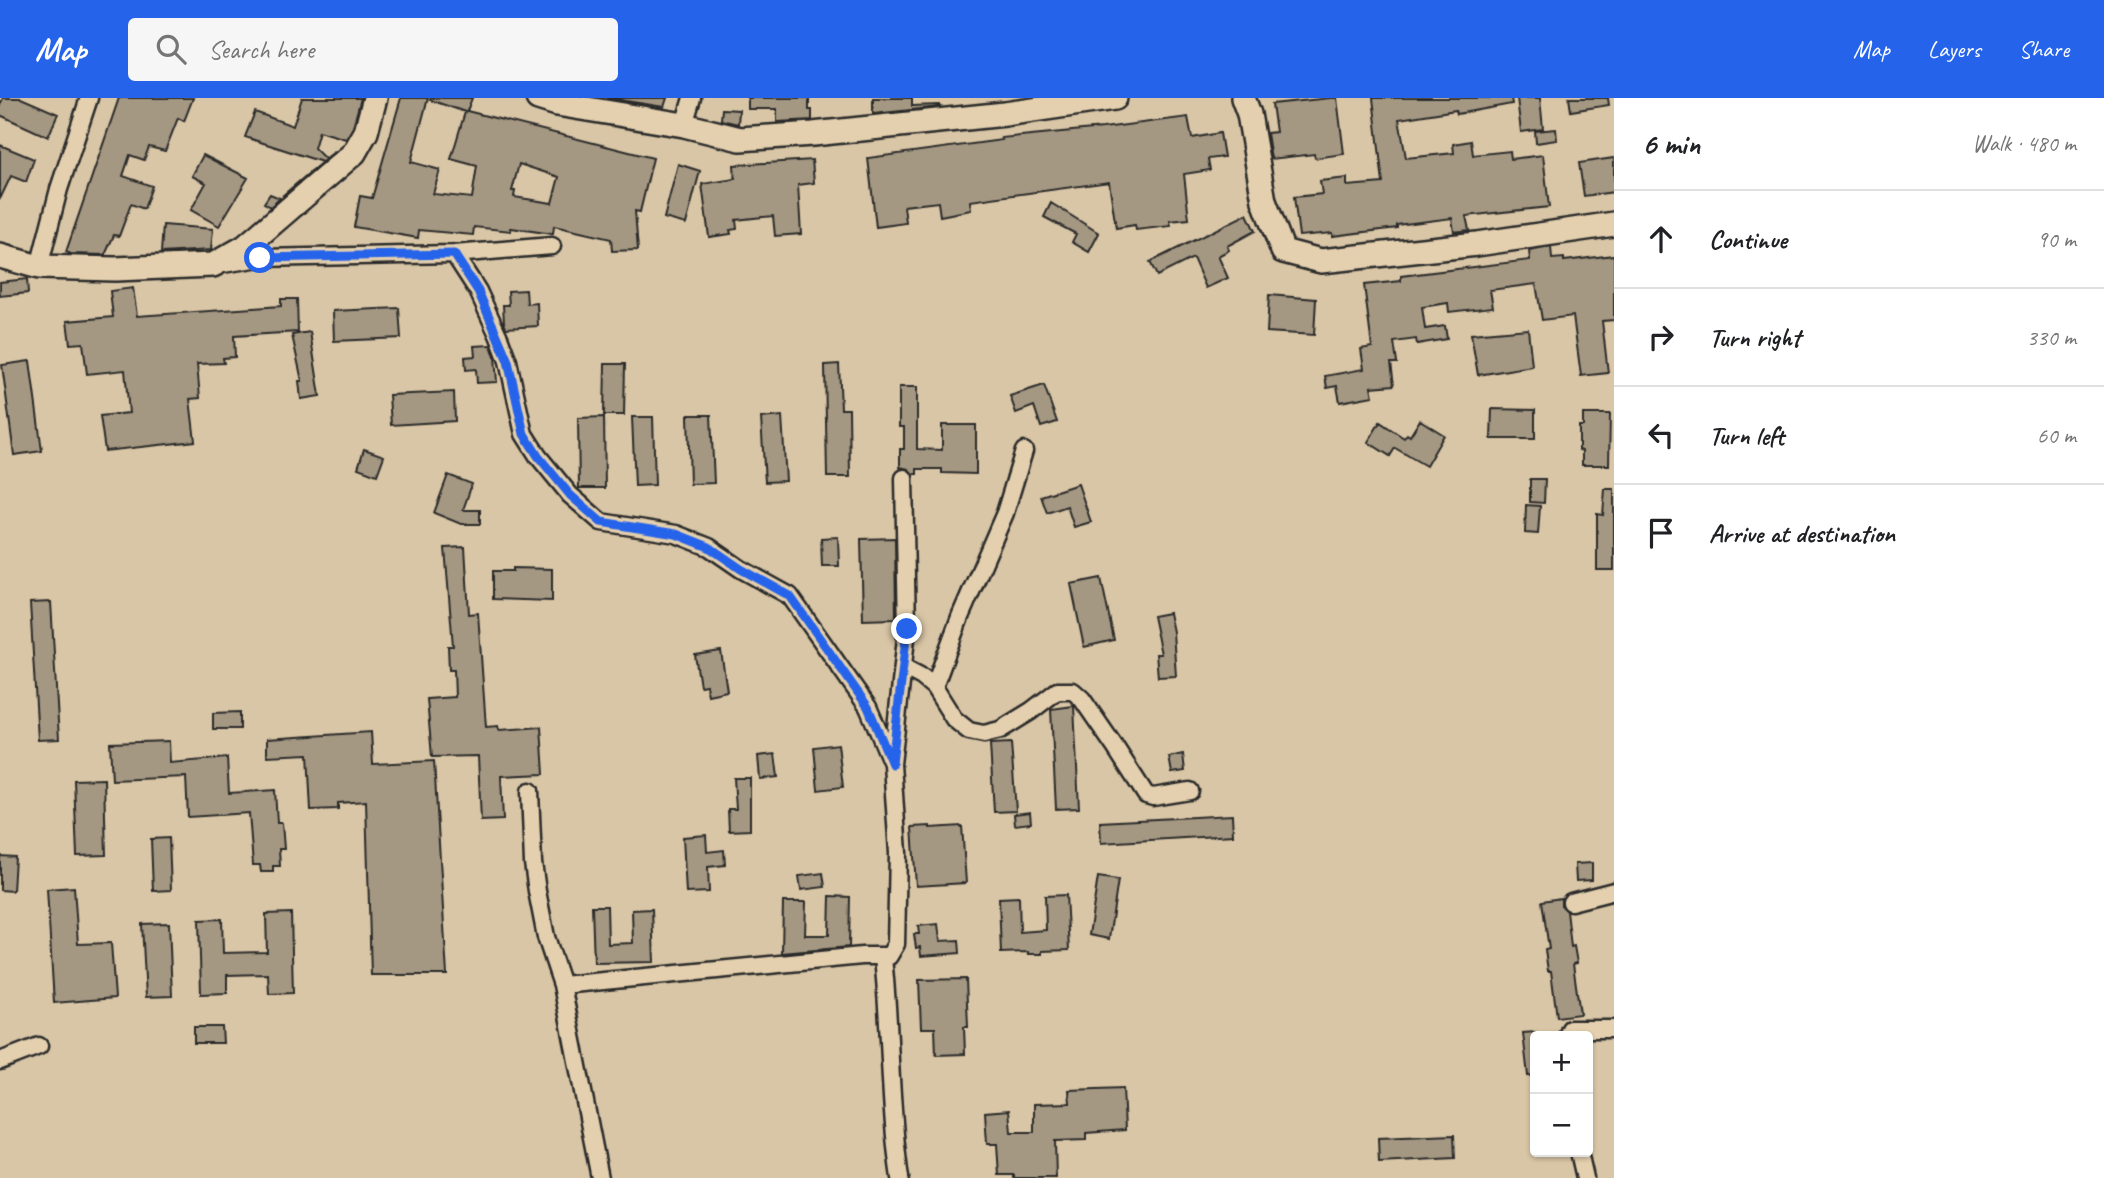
<!DOCTYPE html>
<meta charset="utf-8">
<style>
:root{--surface:#fff;--page:#f6f6f6;--text:#202124;--muted:#757577;--line:#e0e0e0;--accent:#2563eb}
body{margin:0;font-family:Caveat,sans-serif;background:var(--page);color:var(--text)}
.controls{position:absolute;right:21px;bottom:21px;display:grid;overflow:hidden;border-radius:7px;box-shadow:0 2px 5px #0004}
.controls button{width:63px;height:63px;display:grid;place-items:center;padding:0;border:0;border-bottom:2px solid var(--line);background:var(--surface);color:var(--text);font:35px sans-serif}
.stop{position:absolute;width:21px;height:21px;margin:-16px;border:5px solid #2563eb;border-radius:50%;background:#fff}
.stop.end{background:#2563eb;border-color:#fff;box-shadow:0 2px 7px #0008}
.list{margin:0;padding:0;list-style:none}
h2{display:flex;justify-content:space-between;align-items:center;height:91px;margin:0;padding:0 28px;font-size:30px}
h2 small{font-size:23px;font-weight:400;color:var(--muted)}
.list li{display:grid;grid-template-columns:46px 1fr auto;gap:21px;align-items:center;box-sizing:border-box;height:98px;padding:0 28px;border-top:2px solid var(--line)}
.list b{display:block;font-size:26px;white-space:nowrap}
.list em{font-size:23px;font-style:normal;color:var(--muted)}
.icon{flex:none;width:38px;height:38px;fill:none;stroke:currentColor;stroke-width:2;stroke-linecap:round;stroke-linejoin:round}
.map{position:relative;flex:none;width:1614px;height:1080px;overflow:hidden}
header{display:flex;align-items:center;gap:42px;box-sizing:border-box;height:98px;padding:0 35px;background:var(--accent);color:#fff}
header strong{font-size:33px}
nav{display:flex;gap:38px;margin-inline-start:auto;font-size:24px}
.search{width:490px;height:63px;background:var(--page);display:flex;align-items:center;gap:18px;box-sizing:border-box;padding:0 24px;border-radius:7px;color:var(--muted);font-size:26px}
main{display:flex}
aside{flex:1;background:var(--surface)}
.map>svg:first-child{display:block}
</style>
<header>
<strong>Map</strong>
<div class="search"><svg class="icon" aria-label="search" viewBox="0 0 24 24"><circle cx="10" cy="10" r="6"/><path d="M15 15l6 6"/></svg>Search here</div>
<nav><a>Map</a><a>Layers</a><a>Share</a></nav>
</header>
<main>
<div class="map">
<svg width="1614" height="1080" viewBox="0 0 1614 1080">
<rect width="100%" height="100%" fill="#d9c6a6"/>
<filter id="ink" filterUnits="userSpaceOnUse"><feTurbulence type="fractalNoise" baseFrequency=".0143" numOctaves="2"/><feDisplacementMap in="SourceGraphic" scale="14" xChannelSelector="R" yChannelSelector="G"/><feConvolveMatrix kernelMatrix="1 2 1 2 8 2 1 2 1" color-interpolation-filters="sRGB"/></filter>
<g filter="url(#ink)">
<!-- building -->
<path fill="#a59882" stroke="#2b2b2b" stroke-width="2" fill-rule="evenodd" d="M3 0H21L58 16 48 39 0 17V7Z
M119 0H193L184 23 178 20 165 53 149 49 144 62 130 57 123 78 152 88 144 111 131 106 119 138 114 137 105 157 71 156 66 154Z
M302 0H361L353 29 346 41 319 33 314 50 325 61 334 54 282 98 322 64 245 39 255 14 293 28Z
M401 0H428L411 64 440 72 433 96 472 100 477 68 451 61 465 14 430 2 431 0H472L467 13 653 60 640 114 635 113 638 152 612 153 611 141 554 128 553 136 511 130V133L474 129 473 137 419 132 418 140 354 129 360 98 372 100ZM519 66 559 79 552 105 514 99 515 93H512Z
M607 0H667L664 9Z
M748 0H809V12H812V22L777 24V11H748Z
M873 0H912V8L939 7 940 9 873 16Z
M1331 0H1337L1344 56 1315 60 1314 56 1271 61 1267 35 1276 34 1272 6Z
M1373 0H1511L1512 6 1457 16 1456 12 1399 21 1406 60 1454 55 1453 46 1471 43 1473 57 1510 53 1511 61 1543 57 1549 109 1466 118 1469 132 1454 134 1452 120 1397 127V130L1332 138V135L1299 138 1294 99 1322 96 1320 83 1347 80V88L1383 85Z
M1517 0H1540L1543 31 1521 34Z
M1569 0H1608L1609 7 1571 13Z
M722 11 739 12 738 26 721 22Z
M1188 19 1192 40 1220 35 1224 59 1208 61 1210 72 1184 76 1189 121 1170 123 1171 128 1136 132 1135 127 1116 130 1109 84 970 103 971 112 940 118 938 104 904 108 906 125 876 129 868 60 1002 42 1001 40 1103 30Z
M1556 31 1557 42 1536 45 1535 33Z
M0 47 34 61 26 84 11 78 0 101Z
M203 57 248 80 219 128 191 112 206 85 192 78Z
M1614 60V94L1584 98 1579 65Z
M812 62 814 85 798 87 801 136 775 138 773 118 736 122 737 131 730 132 731 136 709 139 702 86 735 81 734 67Z
M678 66 700 73 686 126 664 120Z
M270 96 280 100 271 109 264 105Z
M1051 105 1099 135 1089 154 1072 144 1076 136 1044 119Z
M1247 116 1255 133 1227 148 1229 152 1218 158 1228 180 1206 190 1193 160 1157 178 1150 164Z
M163 127 213 131 211 152 161 155Z
M1551 149 1552 161 1564 160V163L1614 157V222L1602 223 1608 275 1581 278 1573 218 1542 222 1536 186 1490 192 1493 209 1449 214 1448 205 1422 209 1425 231 1445 228 1447 241 1417 246 1416 241 1394 244 1397 265H1391L1394 287 1371 289 1373 298 1340 304 1337 288 1327 290 1325 278 1364 271 1361 251 1372 249 1364 187 1401 183V178L1530 162 1529 153Z
M27 181 28 195 0 198V184Z
M133 190 137 218 281 208V201H297L298 234 234 238 235 259 223 260 224 265 197 266 200 300 190 301 195 343 105 353 100 318 129 315 125 272 87 276 83 245 70 246 67 223 113 219 110 193Z
M526 192 527 206 537 205 538 228 506 230 504 224 503 207H509L508 193Z
M1269 197 1316 201 1314 237 1267 234Z
M399 210 401 240 334 243 333 213Z
M1528 231 1532 268 1478 277 1471 236Z
M310 234 320 298 301 301 299 283H302L292 237Z
M491 247 495 259 497 284 477 285 476 271 466 272 465 259 475 258 474 248Z
M30 263 42 353 14 357 2 267Z
M605 266H625L624 317H604Z
M839 266 841 311H849L850 379H827L825 267Z
M1044 287 1057 324 1041 329 1034 308 1016 315 1010 298Z
M899 289H917V351L942 352V327H976V376L942 375V371H917V376H913L908 371 900 369V351H904V329H899Z
M454 294 455 323 391 327 389 297Z
M1492 311 1535 312V341H1491Z
M1583 316H1610L1609 367H1582V353L1579 352V328H1583Z
M688 317H711L714 385 690 386Z
M782 318 786 383 765 384 761 320Z
M604 319 605 390H579L578 320Z
M632 319H653L655 387 635 388Z
M1420 322 1444 337 1426 368 1395 350 1390 358 1368 344 1380 324 1404 340 1407 336 1410 338Z
M364 351 384 358 377 377 358 370Z
M448 377 472 386 463 412H480V426H461L434 415Z
M1530 381H1545L1544 405 1530 404Z
M1078 386 1091 424 1074 429 1067 408 1047 415 1041 398Z
M1605 391H1614V472H1597V416L1603 417Z
M1526 407 1540 408 1538 436 1525 435Z
M838 439 839 468H822L821 440Z
M895 440 896 521 863 522 861 441Z
M465 449 469 516 478 515 486 629 498 628 499 632 541 629 544 676 501 678 503 722 481 723 478 658 432 659 427 601 455 599 454 572H449L448 548H453L445 450Z
M513 470 552 471V503L493 501V473H513Z
M1101 480 1114 542 1084 549 1071 486Z
M51 504 59 641 38 642 30 505Z
M1169 515 1173 534 1176 578 1158 579 1156 556H1161L1153 518Z
M721 553 727 593 708 597 706 587 700 588 695 557Z
M1074 608 1079 710 1056 711 1051 611Z
M240 614V631H213V615Z
M371 634 373 666 434 663 447 877H371L366 703 338 705V711L311 712 308 656 267 658V641Z
M169 643 170 665 227 660 229 695 275 692 277 725H282L284 751H279L280 768H273V774H261L260 767H253L249 715 188 719 186 679 112 682 110 645Z
M1011 645 1016 713 994 714 990 646Z
M838 646 843 689 818 692 814 649Z
M775 656 778 679 760 681 758 658Z
M1183 656 1185 673 1172 675 1169 659Z
M734 680H750V732L729 733 728 711H736Z
M104 681 106 757 77 758 74 682Z
M1030 714 1031 725 1015 727 1014 716Z
M1232 717 1233 737 1101 745 1100 724Z
M930 728V730L962 728 966 785 916 788 912 729Z
M706 737 707 754 724 752 725 767 708 769 709 794 686 795 683 739Z
M169 740 171 792 153 793 151 741Z
M0 758 15 759 13 793 0 792Z
M1592 765V782L1576 783 1575 766Z
M823 775 825 789 801 792 799 778Z
M1098 779 1118 782 1109 841 1089 837Z
M74 789 78 846 111 845 115 900 54 905 47 791Z
M1066 797 1069 852 1042 853V856H1028V854L1001 855 999 800 1019 799 1020 834 1046 832 1045 798Z
M830 798 850 799 849 849 782 855 783 804H806L805 837H829Z
M1561 800V807L1567 813 1571 849 1574 848 1577 865 1573 866 1580 916 1557 919 1551 873H1548L1545 852 1549 851 1542 803Z
M592 808H607L608 846 633 845 632 812 652 811 654 864 594 865Z
M291 815 293 895 269 896 268 876 227 877V895L201 896 199 822 222 821 223 855 267 854 266 816Z
M169 825 172 898 146 899 142 826Z
M938 826 940 843 959 842 960 855 921 858 920 849 916 850 914 836H919L918 828Z
M966 881 968 929H964L965 956 936 957 935 930H921L919 882Z
M194 929H222L223 945H194Z
M1535 934V977L1528 978 1523 935Z
M1123 990 1125 1032 1086 1035V1042L1055 1043 1056 1080H1014V1077H999L997 1046H987L985 1014 1009 1012 1011 1034H1034V1006L1070 1005 1069 992Z
M1454 1037 1455 1060 1379 1064 1378 1040Z"/>
<g fill="none" stroke-linecap="round" stroke-linejoin="round">
<defs>
<path id="street" d="M684 27 692 0
M454 156 478 193 499 239 508 263 524 336 538 358 570 397 601 424 676 436 709 449 741 471 790 498 868 609 891 663
M223 166 260 160 454 156 552 148
M39 169 59 91 89 0
M903 569 922 579 934 589 954 621 969 633 984 636 1000 632 1031 613 1057 593H1073L1082 601 1115 649 1146 697 1153 699 1190 693
M934 589 960 519 1005 415 1024 353
M530 693 533 765 537 793 546 839 562 887 600 1080
M1571 804 1614 793
M883 860C891 933 889 1007 900 1080
M562 887 862 858H889L896 846 898 755 892 666 907 531 904 380
M1567 938 1570 931H1614
M0 963 39 948
M1579 1054 1585 1080"/>
<path id="secondary" d="M538 0 557 6 684 27 740 41 813 36 1005 16 1115 0
M1243 0 1249 16 1264 103 1283 153 1321 163 1477 146 1614 126
M0 158 39 169 115 171 213 167 245 149 354 55 366 34 375 0"/>
</defs>
<!-- street casing -->
<use href="#street" stroke="#2b2b2b" stroke-width="21"/>
<!-- secondary casing -->
<use href="#secondary" stroke="#2b2b2b" stroke-width="28"/>
<!-- street -->
<use href="#street" stroke="#e4d0ae" stroke-width="16"/>
<!-- secondary -->
<use href="#secondary" stroke="#e4d0ae" stroke-width="23"/>
</g>
</g>
<g fill="none" stroke-linecap="round" stroke-linejoin="round" filter="url(#ink)">
<!-- route -->
<path stroke="#2563eb" stroke-width="9" d="M260 160 454 156 478 193 508 263 524 336 538 358 570 397 601 424 676 436 709 449 741 471 790 498 868 609 892 666 907 531"/>
</g>
</svg>
<div class="controls">
<button>+</button>
<button>−</button>
</div>
<div class="stop" style="left:260px;top:160px"></div>
<div class="stop end" style="left:907px;top:531px"></div>
</div>
<aside>
<h2>6 min<small>Walk · 480 m</small></h2>
<ul class="list">
<li><svg class="icon" aria-label="ahead" viewBox="0 0 24 24"><path d="M12 20V5M6 11l6-6 6 6"/></svg><div><b>Continue</b></div><em>90 m</em></li>
<li><svg class="icon" aria-label="right" viewBox="0 0 24 24"><path d="M7 20v-9h11M14 6l5 5-5 5"/></svg><div><b>Turn right</b></div><em>330 m</em></li>
<li><svg class="icon" aria-label="left" viewBox="0 0 24 24"><path d="M17 20v-9H6M10 6l-5 5 5 5"/></svg><div><b>Turn left</b></div><em>60 m</em></li>
<li><svg class="icon" aria-label="arrive" viewBox="0 0 24 24"><path d="M6 21V4h12l-3 4 3 4H6"/></svg><div><b>Arrive at destination</b></div></li>
</ul>
</aside>
</main>
